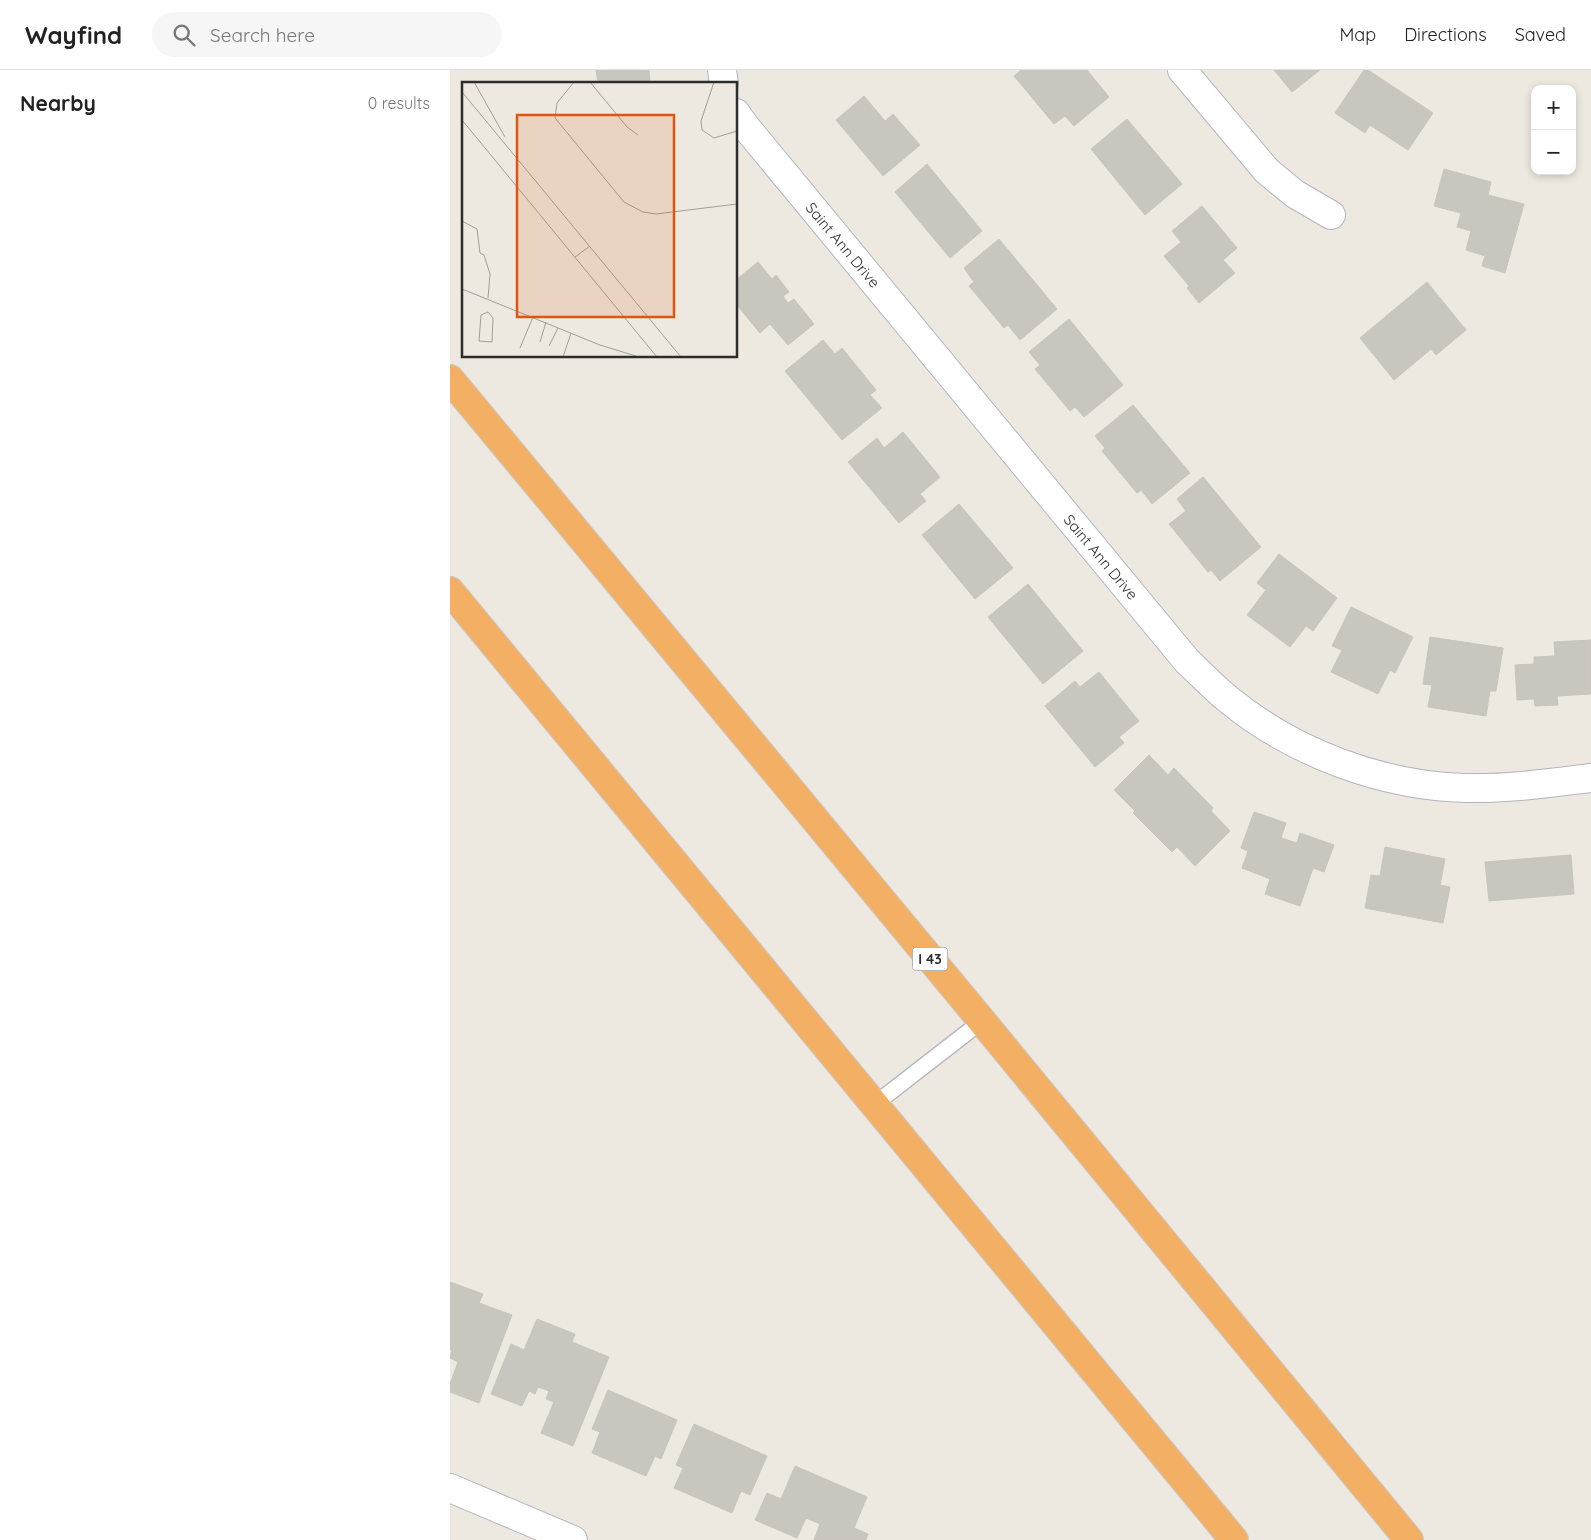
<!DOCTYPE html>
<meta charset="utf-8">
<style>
:root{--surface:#fff;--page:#f6f6f6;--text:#222;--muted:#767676;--line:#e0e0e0}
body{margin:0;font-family:Quicksand,sans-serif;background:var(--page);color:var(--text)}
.controls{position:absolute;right:15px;top:15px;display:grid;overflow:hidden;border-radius:10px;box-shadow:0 2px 8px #0003}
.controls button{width:45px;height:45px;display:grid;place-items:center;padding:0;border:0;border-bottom:1px solid var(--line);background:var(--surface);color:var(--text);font:25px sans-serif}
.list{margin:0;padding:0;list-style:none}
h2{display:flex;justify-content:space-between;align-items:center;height:65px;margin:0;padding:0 20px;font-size:21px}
h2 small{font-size:16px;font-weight:400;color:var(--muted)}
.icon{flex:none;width:28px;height:28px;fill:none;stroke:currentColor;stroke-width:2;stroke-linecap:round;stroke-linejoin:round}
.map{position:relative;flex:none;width:1141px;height:1470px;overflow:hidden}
header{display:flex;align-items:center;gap:30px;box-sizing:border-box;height:70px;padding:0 25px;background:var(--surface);border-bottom:1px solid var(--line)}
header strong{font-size:24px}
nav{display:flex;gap:28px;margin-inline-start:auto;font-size:18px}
.search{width:350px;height:45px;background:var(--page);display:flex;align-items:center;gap:12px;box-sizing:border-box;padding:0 18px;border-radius:28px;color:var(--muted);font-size:19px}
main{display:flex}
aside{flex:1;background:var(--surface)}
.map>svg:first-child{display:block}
</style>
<header>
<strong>Wayfind</strong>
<div class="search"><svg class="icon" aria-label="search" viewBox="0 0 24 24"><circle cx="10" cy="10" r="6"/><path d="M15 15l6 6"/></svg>Search here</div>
<nav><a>Map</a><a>Directions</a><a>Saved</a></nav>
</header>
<main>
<aside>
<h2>Nearby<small>0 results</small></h2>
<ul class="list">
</ul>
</aside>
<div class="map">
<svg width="1141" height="1470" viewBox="0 0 1141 1470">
<rect width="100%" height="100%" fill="#ede9e0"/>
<!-- building -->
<path fill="#c9c5bf" stroke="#c8c5ba" d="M146 0H199L200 13 148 14Z
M571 0H637L659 27 624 56 615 46 604 54 564 6Z
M824 0H870L842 22Z
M914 0H918L983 43 958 80 920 55 915 63 885 43Z
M414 26 435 51 443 44 470 75 433 106 386 50Z
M677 49 732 114 695 145 641 79Z
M477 94 532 161 500 188 445 122Z
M994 99 1041 112 1038 125 1074 134 1055 203 1032 196 1035 186 1016 180 1021 161 1007 157 1011 143 984 136Z
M752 136 787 178 773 190 785 203 749 233 737 218 739 216 714 186 731 172 722 161Z
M549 169 607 239 570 270 558 255 554 258 519 216 524 212 514 198Z
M308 192 322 209 326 205 339 222 333 226 338 233 344 229 364 254 338 275 320 254 310 263 286 234V210Z
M977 212 1016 260 986 285 981 279 944 310 910 268Z
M619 249 673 315 634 347 625 337 620 341 585 299 590 295 579 282Z
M373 270 385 284 392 278 426 320 420 325 432 338 392 370 335 301Z
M683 335 740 403 702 434 691 420 687 423 652 381 655 378 645 366Z
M453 362 490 407 470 424 476 431 449 453 398 392 427 368 434 378Z
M753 407 811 477 770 511 761 500 758 502 719 454 736 441 727 429Z
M509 434 563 498 525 529 472 465Z
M829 484 887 528 863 561 856 556 840 577 797 545 816 520 807 513Z
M578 514 633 581 593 614 538 547Z
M901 537 963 567 945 603 940 600 928 624 881 602 892 580 882 576Z
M980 567 1053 578 1046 621H1040L1036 646 978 637 982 615 973 614Z
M1141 570V624L1107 626 1108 635 1085 636 1084 629 1067 630 1065 595 1084 594V587L1105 586 1104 572Z
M649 602 689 651 669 667 674 673 645 697 595 636 625 611 630 617Z
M699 685 718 705 724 698 763 738 761 741 780 761 745 796 727 777 722 782 683 743 685 741 664 720Z
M804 742 836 753 831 768 847 773 850 763 884 775 874 802 863 798 850 836 815 824 820 809 792 798 798 781 791 778Z
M935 777 995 789 990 815 1000 817 993 853 915 838 921 805 930 806Z
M1121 785 1124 824 1039 831 1035 792Z
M0 1212 33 1224 29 1233 62 1245 29 1333 0 1322V1314L8 1292 0 1288 2 1280H0Z
M87 1249 125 1264 122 1272 159 1287 123 1376 91 1363 104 1332 96 1329 99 1321 88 1317 85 1324 79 1321 72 1336 41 1324 61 1274 74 1280Z
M158 1320 227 1350 211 1389 205 1386 196 1406 142 1383 150 1362 142 1359Z
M244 1354 317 1386 300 1425 291 1421 282 1443 224 1418 233 1398 226 1395Z
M345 1396 417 1427 404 1458 418 1464 416 1470H364L370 1454 356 1448 347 1468 305 1450 317 1423 331 1429Z"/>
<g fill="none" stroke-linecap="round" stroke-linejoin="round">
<defs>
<path id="service" d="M425 1034 532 951"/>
<path id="minor" d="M272 0 274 14
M732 0 817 101 845 124 881 145
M286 43 295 56 737 591C751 604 764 618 779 630 844 683 932 716 1016 718 1058 719 1100 713 1141 708"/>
<path id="tertiary" d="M0 1418 123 1470"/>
<path id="motorway" d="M0 309 532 951 959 1470
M0 521 784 1470"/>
</defs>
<!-- service casing -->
<use href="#service" stroke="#b3b5bf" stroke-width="18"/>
<!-- minor casing -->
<use href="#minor" stroke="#b3b5bf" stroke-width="30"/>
<!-- tertiary casing -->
<use href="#tertiary" stroke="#b3b5bf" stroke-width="30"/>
<!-- motorway casing -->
<use href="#motorway" stroke="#c8c8c8" stroke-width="30"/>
<!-- service -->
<use href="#service" stroke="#fff" stroke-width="15"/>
<!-- minor -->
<use href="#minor" stroke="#fff" stroke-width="28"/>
<!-- tertiary -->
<use href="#tertiary" stroke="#fff" stroke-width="28"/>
<!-- motorway -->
<use href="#motorway" stroke="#f3b065" stroke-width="28"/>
</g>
<g text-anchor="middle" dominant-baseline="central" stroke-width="5" stroke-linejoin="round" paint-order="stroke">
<!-- shield labels -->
<rect fill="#fff" stroke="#6c6c6c" stroke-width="1" x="462.5" y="877.5" width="35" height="23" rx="4"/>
<g font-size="14" font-weight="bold" fill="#2d2d2d">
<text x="480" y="889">I 43</text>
</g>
<!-- street labels -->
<g font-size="15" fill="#2d2d2d" stroke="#fff">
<text transform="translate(393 175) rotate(50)">Saint Ann Drive</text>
<text transform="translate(651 487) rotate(50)">Saint Ann Drive</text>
</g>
</g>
<!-- overview -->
<g transform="translate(12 12)">
<rect width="275" height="275" fill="#ede9e0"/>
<path fill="none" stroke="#a09e98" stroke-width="1" d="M12 0 43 55M112 0 95 21 93 36 162 120 181 130 194 132 275 122M128 0 165 45 176 53M252 0 239 39 240 48 252 56 275 49M0 10 219 275M0 38 195 275M0 139 15 147 18 171 22 173 28 192 26 216M113 175 128 164M0 207 138 263 177 275M26 230 31 236 30 260 17 259 19 233ZM78 260 84 240M87 264 96 246M58 266 71 235M101 275 109 251"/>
<path fill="#df570e" fill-opacity="0.15" stroke="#df570e" stroke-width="2.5" d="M55 33H212V235H55Z"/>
<rect width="275" height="275" fill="none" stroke="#2d2d2d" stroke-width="2.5"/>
</g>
</svg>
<div class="controls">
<button>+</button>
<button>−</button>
</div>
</div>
</main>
